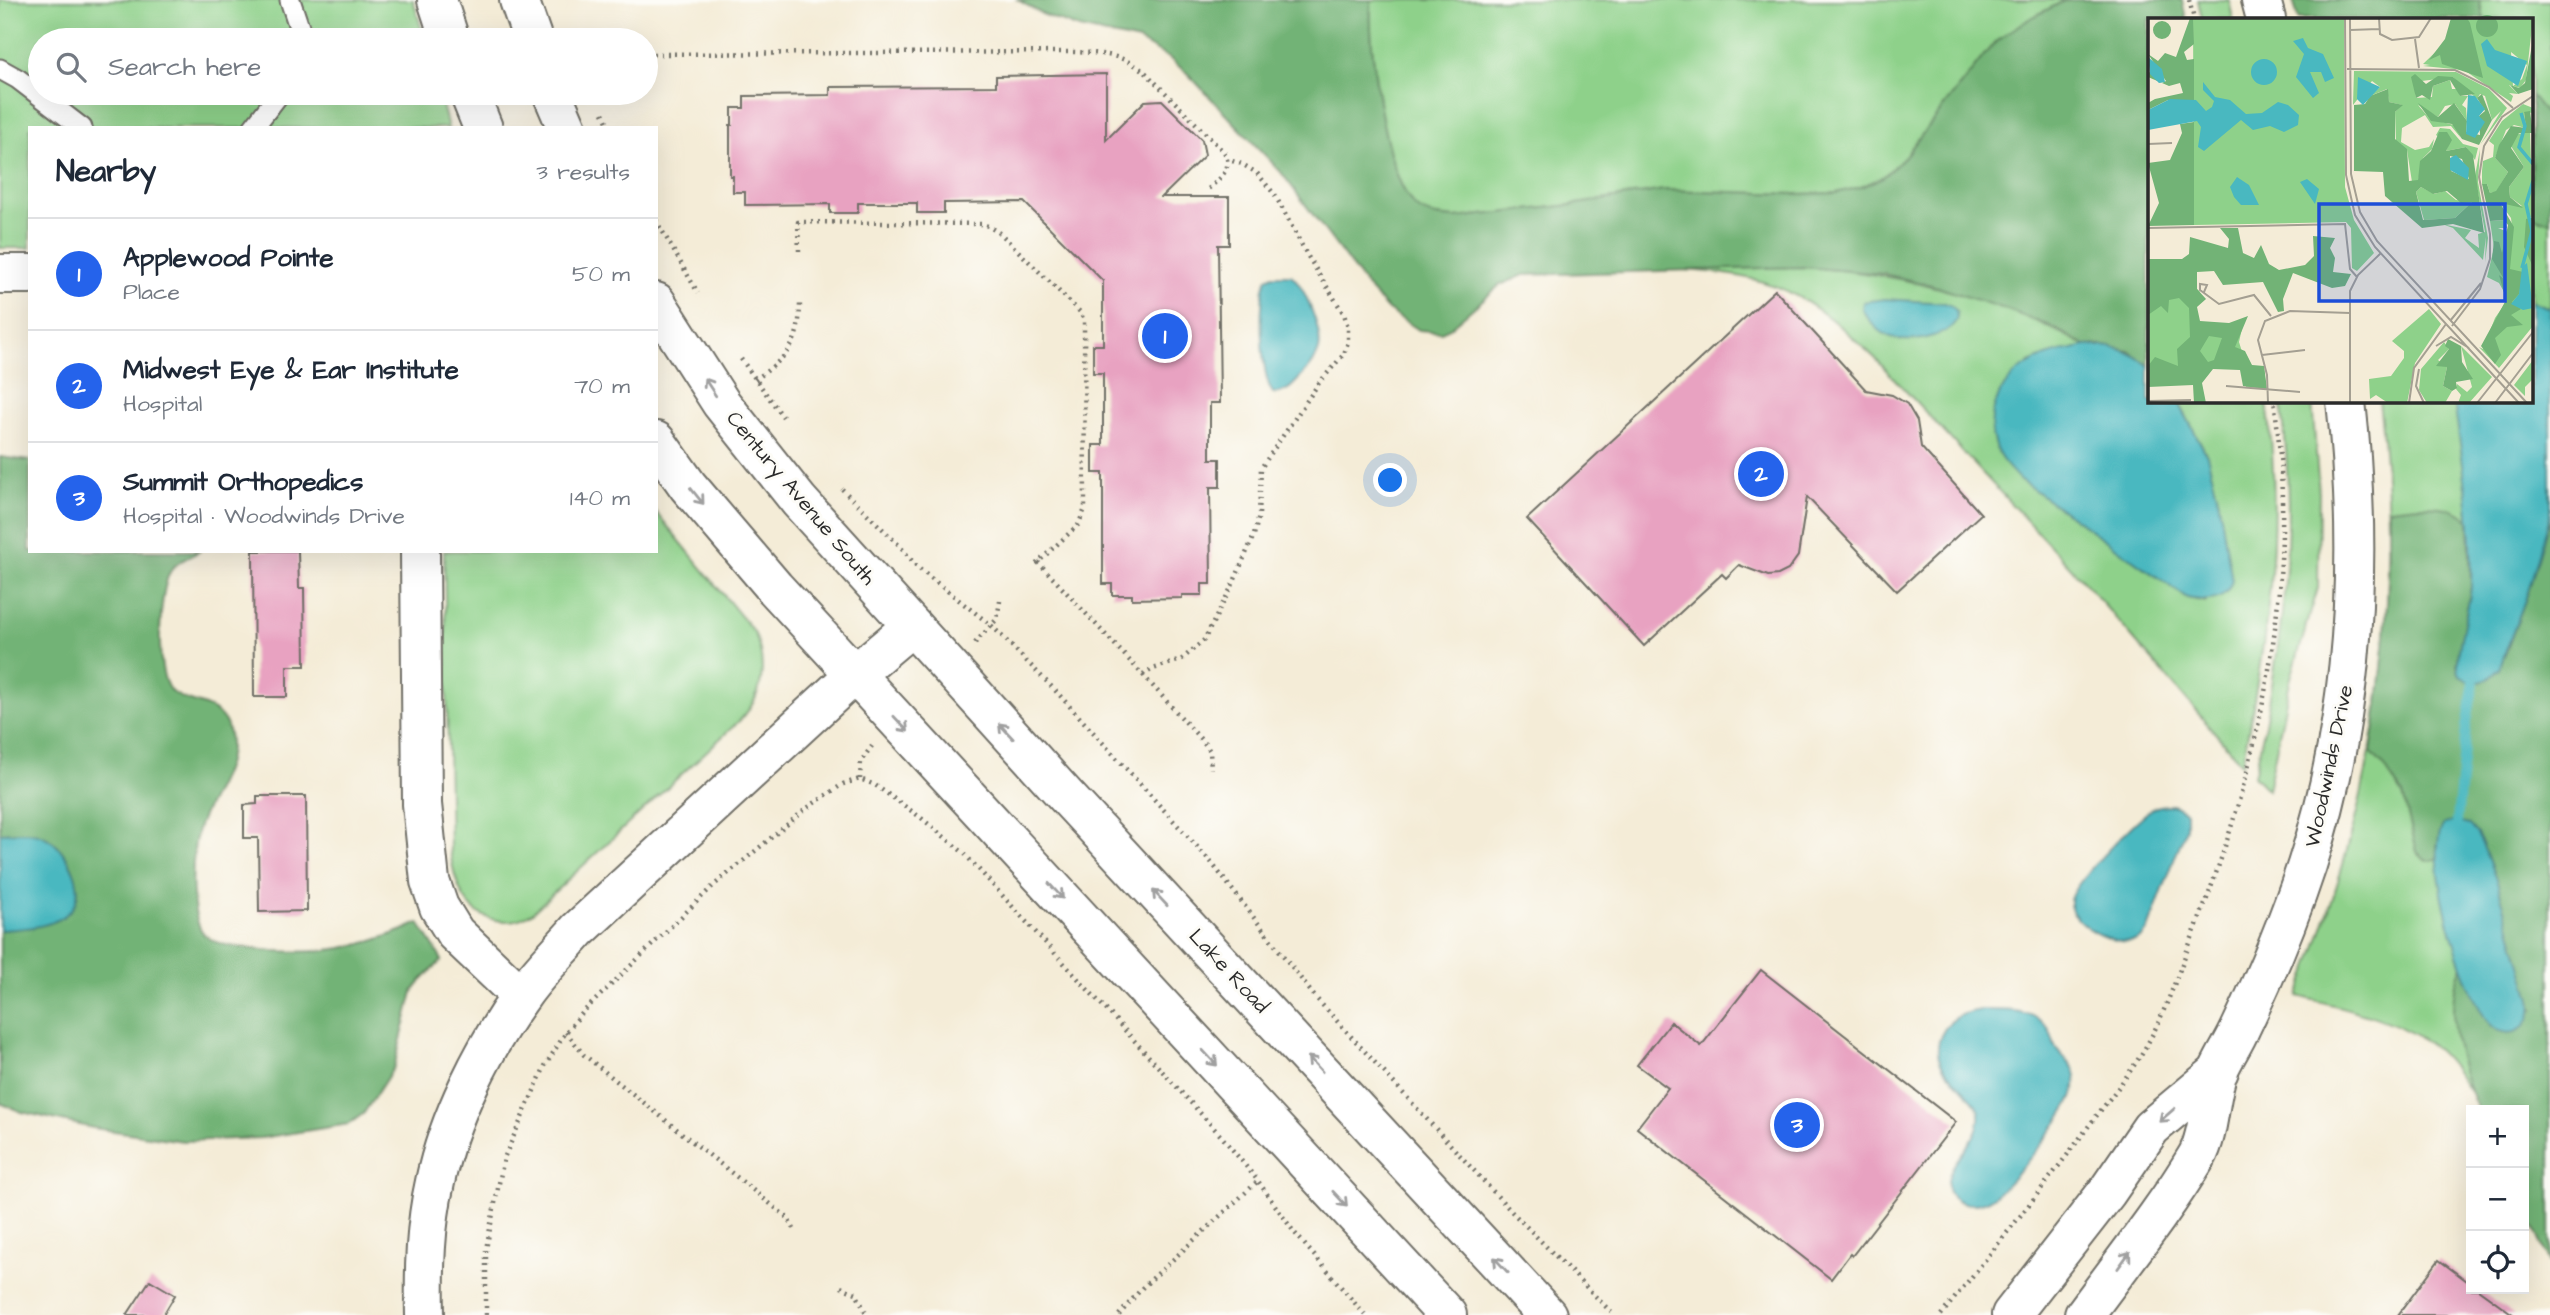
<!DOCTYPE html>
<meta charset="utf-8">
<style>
:root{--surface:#fff;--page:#f6f6f7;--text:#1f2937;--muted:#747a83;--line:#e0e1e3;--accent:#2563eb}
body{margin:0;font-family:"Architects Daughter",sans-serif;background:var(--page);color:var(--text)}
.controls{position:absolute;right:21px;bottom:21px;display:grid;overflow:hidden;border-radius:0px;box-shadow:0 7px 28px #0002}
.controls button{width:63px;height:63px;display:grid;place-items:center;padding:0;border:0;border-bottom:2px solid var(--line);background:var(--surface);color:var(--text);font:35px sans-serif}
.you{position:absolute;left:1391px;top:481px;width:24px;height:24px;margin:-18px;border:5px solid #fff;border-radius:50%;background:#1a73e8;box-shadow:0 0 0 10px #1a73e833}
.badge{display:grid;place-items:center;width:46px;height:46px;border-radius:50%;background:var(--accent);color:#fff;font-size:23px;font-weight:700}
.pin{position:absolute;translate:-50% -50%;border:4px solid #fff;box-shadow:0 2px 7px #0006}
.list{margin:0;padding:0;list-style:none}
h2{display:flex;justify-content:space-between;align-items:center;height:91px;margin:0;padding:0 28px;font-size:30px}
h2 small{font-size:23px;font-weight:400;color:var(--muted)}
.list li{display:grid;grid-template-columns:46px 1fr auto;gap:21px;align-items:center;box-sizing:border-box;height:112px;padding:0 28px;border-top:2px solid var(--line)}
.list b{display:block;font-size:26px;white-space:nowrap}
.list p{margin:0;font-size:23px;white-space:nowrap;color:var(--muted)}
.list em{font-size:23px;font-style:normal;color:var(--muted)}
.icon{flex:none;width:38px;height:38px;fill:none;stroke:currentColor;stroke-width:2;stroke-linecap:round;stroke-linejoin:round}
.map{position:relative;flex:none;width:2550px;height:1315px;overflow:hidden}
.search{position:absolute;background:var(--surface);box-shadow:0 7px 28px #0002;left:28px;top:28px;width:630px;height:77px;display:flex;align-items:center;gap:18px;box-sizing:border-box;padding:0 24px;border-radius:38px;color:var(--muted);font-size:26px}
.panel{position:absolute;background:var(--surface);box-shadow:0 7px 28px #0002;left:28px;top:126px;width:630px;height:427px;border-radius:0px}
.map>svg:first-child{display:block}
</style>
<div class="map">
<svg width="2550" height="1315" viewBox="0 0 2550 1315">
<rect width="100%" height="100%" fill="#fdfcf7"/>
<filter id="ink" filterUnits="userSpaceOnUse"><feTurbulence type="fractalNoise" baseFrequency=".0143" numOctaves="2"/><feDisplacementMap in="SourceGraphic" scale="14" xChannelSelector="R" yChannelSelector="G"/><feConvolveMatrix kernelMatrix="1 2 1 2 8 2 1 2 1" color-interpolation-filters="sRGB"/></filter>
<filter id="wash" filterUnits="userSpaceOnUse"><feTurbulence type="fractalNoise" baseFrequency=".00686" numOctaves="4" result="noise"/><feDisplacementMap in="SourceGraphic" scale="28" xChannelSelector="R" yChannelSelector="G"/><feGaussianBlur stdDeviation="1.57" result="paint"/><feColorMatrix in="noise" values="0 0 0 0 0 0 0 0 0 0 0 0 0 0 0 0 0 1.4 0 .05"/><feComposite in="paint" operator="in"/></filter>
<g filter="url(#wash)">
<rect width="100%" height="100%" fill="#f4ecd7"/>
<!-- green -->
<path fill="#8ed18a" stroke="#5c7e5a" stroke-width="2" d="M0 0H413L425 40H40V93H439L448 128H30V248H0Z
M1371 0H2066C2038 14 2013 27 1990 48L1905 156 1883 177 1861 187 1836 193 1796 194 1664 190 1571 205 1455 218C1439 217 1421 216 1411 202 1383 165 1368 46 1371 0Z
M2198 0H2229L2233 19H2202Z
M2479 0H2550V120L2531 95V19H2484Z
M2531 215 2550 222V308L2531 301Z
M1803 267C1902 273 1998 298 2086 346L2029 363 2019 479 2188 598 2205 602 2207 455 2178 401H2267C2284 529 2267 639 2242 764L2085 583 1875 358C1808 295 1777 275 1683 270Z
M2281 401H2312L2319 493 2318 588 2290 681 2268 790 2254 776C2282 651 2298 528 2281 401Z
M2379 401H2454L2455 408 2550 410V1222L2524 1110 2457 1042 2470 1092C2460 1077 2450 1061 2436 1049 2398 1018 2343 1008 2298 996 2377 795 2405 616 2379 401Z
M656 512 754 632C768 665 764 698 737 723L533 912C522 920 510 923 496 920 463 914 454 880 450 851L444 551H656Z"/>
<!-- forest -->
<path fill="#72b376" stroke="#4e6f50" stroke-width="2" d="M1018 0H1371C1368 46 1383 164 1411 202 1421 216 1439 217 1455 218L1571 205 1664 190 1796 194 1836 193 1861 187 1883 177 1905 156 1990 48 2007 33 2031 18 2066 0H2182L2186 19H2149V366L2129 351 2099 345 2086 346 2050 326 2008 310 1931 285 1883 274 1803 267 1524 275 1500 285 1450 328 1441 332 1419 330 1388 310 1368 288 1280 171 1188 74 1169 58 1139 41 1079 28 1042 14Z
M2293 0H2479L2484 19H2298Z
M2531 95 2550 120V222L2531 215Z
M0 457 30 461V551H200C189 557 176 562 170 572 159 592 154 674 171 691 188 706 217 701 227 726 240 763 210 793 199 826 191 848 188 916 204 934 215 946 239 947 255 949 312 957 367 948 419 923L442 960 421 981 413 992 394 1067 364 1113 349 1124 261 1138 183 1141 93 1128 22 1112 0 1103V930L30 927 60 919 78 891C66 843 50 829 0 833Z
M2418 506C2437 506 2455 506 2469 520L2471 587 2457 665 2460 676 2474 682 2505 655 2528 592 2550 516V1263L2524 1207V1110H2478C2459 1068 2442 1010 2462 966L2473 993 2533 1009 2497 882 2437 845 2438 858 2429 861 2425 860 2417 852 2403 795 2384 766 2371 752C2384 671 2390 591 2389 509Z"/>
<!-- water -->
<path fill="#49b8c0" stroke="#3a7276" stroke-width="2" d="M1273 275H1291C1305 286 1323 333 1319 350 1315 363 1305 373 1296 382 1290 389 1282 394 1273 393 1260 377 1258 296 1267 278Z
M1885 299 1945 303C1954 306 1959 312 1956 321 1950 330 1943 333 1933 336 1902 346 1879 339 1862 309L1863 302Z
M2531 301 2550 308V516L2528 592 2499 669 2488 679 2480 681H2468L2460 676C2452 658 2470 608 2471 585 2474 524 2462 461 2454 401H2531Z
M2086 346C2111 345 2130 349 2149 366V401H2178L2207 455 2218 498 2232 580C2226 603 2208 602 2187 598L2019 479C2009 468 1998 458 1994 443 1985 413 2002 379 2029 364 2046 354 2067 350 2086 346Z
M2173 805 2186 812V828L2148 929C2145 934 2142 938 2137 940 2117 948 2068 924 2070 901 2071 885 2137 818 2152 809 2158 805 2166 805 2173 805Z
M2452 821 2469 825 2477 834 2483 846 2497 882 2531 999C2536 1029 2508 1044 2489 1023 2465 995 2421 853 2444 824Z
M25 832C34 833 42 834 50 840 70 854 89 892 69 912 53 928 21 929 0 930V833Z
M1981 1010C2003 1010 2031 1008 2047 1026 2051 1032 2052 1039 2055 1046 2061 1057 2074 1064 2076 1076 2077 1083 2075 1091 2072 1097 2063 1119 2007 1191 1988 1200 1974 1207 1959 1205 1949 1193 1940 1162 1982 1145 1979 1114 1977 1089 1919 1070 1944 1030 1953 1016 1966 1012 1981 1010Z"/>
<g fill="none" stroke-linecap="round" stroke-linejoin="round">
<!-- stream -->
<path stroke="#49b8c0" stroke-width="10" d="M2457 822 2466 727 2474 682"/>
</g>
<g id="blocks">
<!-- building -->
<path fill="#e8a2c1" d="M1106 74V140L1145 101 1162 100 1202 140 1205 155 1162 197H1229V245H1218L1220 403H1210V459H1220V487H1210L1211 584H1202V595H1182V598L1132 599V595H1112V584H1103V473H1093V445H1103V373H1093V345H1103V281L1024 202 944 203V213H917V203H858V213H830V204L745 205V192H733V176H730V125H732V108H744V96L830 95V87L996 86V76Z
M1775 290 1866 390 1892 395 1907 404 1917 421 1921 447 1981 514 1897 591 1807 497 1798 556 1788 570 1778 575 1768 576 1739 565 1726 578 1722 574 1644 646 1527 519Z
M253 551H298L299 588H304L305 666H287V697H254Z
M257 796H306L307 911 259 912 258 838H244V805L257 804Z
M1761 970 1956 1122 1852 1256 1850 1254 1831 1279 1637 1128 1668 1088 1637 1065 1671 1022 1701 1046Z
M2439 1260 2471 1284V1289H2478L2514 1315H2398Z
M150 1280 175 1295 163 1315H127Z"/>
</g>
</g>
<g filter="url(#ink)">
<use href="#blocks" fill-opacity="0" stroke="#716f67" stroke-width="2"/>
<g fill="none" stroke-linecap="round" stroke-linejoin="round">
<defs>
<path id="service" d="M290 0 299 27 300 40
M0 69 18 79 82 128
M253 128 280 93"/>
<path id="tertiary" d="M2261 0 2266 19
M0 274H30
M420 551 422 804 430 881 439 907 455 933 521 996
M425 1315C424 1270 425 1226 435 1182 448 1119 484 1047 522 995 539 971 559 952 578 930L855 674 912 626
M2011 1315 2107 1192 2151 1128 2219 1071
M2084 1315C2122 1263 2164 1211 2197 1156 2210 1133 2209 1094 2219 1069 2226 1054 2235 1041 2241 1027 2266 975 2289 920 2307 865 2356 715 2363 557 2346 401"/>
<path id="secondary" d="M437 0 450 40
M519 0 533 40
M469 93 483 128
M552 93 567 128
M656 302 721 403 799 501 1066 796 1547 1315
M656 441 688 486 775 588 1447 1315"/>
</defs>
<!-- service casing -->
<use href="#service" stroke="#716f67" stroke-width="23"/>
<!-- tertiary casing -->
<use href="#tertiary" stroke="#716f67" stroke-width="42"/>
<!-- secondary casing -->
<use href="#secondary" stroke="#716f67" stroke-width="42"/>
<!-- path -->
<path stroke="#716f67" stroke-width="4.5" stroke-dasharray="2 5" stroke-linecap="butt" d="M2189 0 2194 19
M646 54 1072 52C1101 53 1123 54 1146 73L1224 152C1235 170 1217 180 1205 192
M603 113 610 128
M656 220 698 293
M799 251 798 222 981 224 988 226 1001 234 1081 313 1084 322 1085 509 1078 525 1034 566
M741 359 783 417
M755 380C790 354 800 344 800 300
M842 489 900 546 918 568 992 626 1053 688 1211 862 1315 997 1512 1212 1614 1315
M1038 562 1143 675 1153 669 1181 660 1204 640 1233 584 1254 535 1259 515 1261 468 1319 383 1344 354 1348 342V327L1344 314 1307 255 1275 195 1257 173 1242 164 1229 160
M975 643 997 619 1000 601
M1143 675 1206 745 1210 751 1211 769
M860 779 861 761 872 746
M566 1032 584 1055 788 1218 795 1231
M841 1287 856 1293 867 1315
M486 1315V1249L504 1158 545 1066 566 1032 584 1011 713 886 807 808 843 784 860 779 875 785 920 817 964 853 981 872 1222 1137 1258 1181 1294 1232 1365 1315
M1119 1315 1142 1288 1258 1181
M1941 1315C1991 1253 2041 1191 2088 1127 2109 1099 2132 1072 2149 1041 2166 1010 2177 976 2190 943 2258 773 2301 585 2274 401"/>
<!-- service -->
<use href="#service" stroke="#fff" stroke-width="19"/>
<!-- tertiary -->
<use href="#tertiary" stroke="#fff" stroke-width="38"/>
<!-- secondary -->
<use href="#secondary" stroke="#fff" stroke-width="38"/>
</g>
<!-- one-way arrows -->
<defs><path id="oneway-shaft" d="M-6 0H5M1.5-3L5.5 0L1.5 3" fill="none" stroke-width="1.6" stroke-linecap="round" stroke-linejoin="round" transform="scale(1.75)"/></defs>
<g stroke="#a0a0a0">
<use href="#oneway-shaft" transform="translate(710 387) rotate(-123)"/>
<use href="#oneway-shaft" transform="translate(697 496) rotate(51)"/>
<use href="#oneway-shaft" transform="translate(901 724) rotate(47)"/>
<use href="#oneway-shaft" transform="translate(1006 731) rotate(-133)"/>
<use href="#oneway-shaft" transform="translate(1056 891) rotate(47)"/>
<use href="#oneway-shaft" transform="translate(1160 898) rotate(-133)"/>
<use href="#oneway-shaft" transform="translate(1210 1058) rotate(47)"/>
<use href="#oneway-shaft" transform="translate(1315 1064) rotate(-133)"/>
<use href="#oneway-shaft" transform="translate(2167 1115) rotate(139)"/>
<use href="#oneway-shaft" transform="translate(1340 1199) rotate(47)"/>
<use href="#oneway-shaft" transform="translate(2124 1260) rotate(-54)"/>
<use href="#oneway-shaft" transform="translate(1501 1265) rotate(-133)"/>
</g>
</g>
<g text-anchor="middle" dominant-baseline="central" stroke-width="6" stroke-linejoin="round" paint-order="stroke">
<!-- street labels -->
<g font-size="21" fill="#2b2b2b" stroke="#fdfcf7">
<text transform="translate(801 498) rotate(50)">Century Avenue South</text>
<text transform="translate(2329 766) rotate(-78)">Woodwinds Drive</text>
<text transform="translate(1229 971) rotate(47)">Lake Road</text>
</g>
</g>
<!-- overview -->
<g transform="translate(2148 18)">
<rect width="385" height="385" fill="#f4ecd7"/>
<path d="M45 0H196L197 169 206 202 226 235 209 253 204 250 203 210 198 204 46 207ZM306 0H385L378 62 372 70 361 67 370 76 361 75 365 78 363 84 316 52 275 48 282 47 275 46 302 20ZM363 34 379 47 374 61 365 68ZM206 53 308 54 341 71 359 90 332 127 353 93 344 102 337 78 332 76 329 81 305 59 266 64 268 80 284 79 285 68 302 62 304 71H310L312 78H320L314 87 318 90 319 103 307 86 297 88 290 99 270 87 282 101 306 107 313 120 303 108 285 109 277 97 254 110 253 124 267 132 281 129 286 121 284 131 275 140 270 163 264 164 259 132 248 123 247 94 254 87 241 84 239 71 222 78 232 69 224 63 205 87ZM375 86 385 90V95L376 94 378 110 366 107 358 112 347 140 360 154 348 174 342 175 339 166H334V153L335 143 345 139 346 127 341 123 354 103ZM292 110 302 111 315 126 330 130 327 142 318 129 298 133 301 126 288 117ZM382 114 385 199H380V216L385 217V308L351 350 331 329 335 331 347 300 360 281 351 265 339 259 346 230 342 203 357 202 359 210H350L365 216 363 200 352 185 374 188 362 179 361 169 376 149 363 128 369 116ZM332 131 330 164 340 220 337 244 338 219 335 242 305 210 294 206 323 212 317 220 331 230 330 216 337 214 327 158ZM273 169 286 176 297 173 308 182 324 184 307 200 276 202 268 174ZM48 242V270L52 274 48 275V306H95L91 324 100 353 116 348 118 371 98 369 94 348H51V385L46 378 48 365H0V243ZM281 291 293 306 267 345 259 385H240L228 377 222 381 221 361 243 358 256 340V333L244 323ZM296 324 301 331 290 342 299 349 295 368 304 373 297 385H279L271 372 273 351ZM313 328 344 359 321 385H310L313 377 308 371 309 366 319 374 324 369ZM385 342V361L377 369V378L366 367Z" fill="#8ed18a" fill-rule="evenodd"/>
<path d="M328 8a11 11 0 1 1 22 0a11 11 0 1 1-22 0ZM42 0H45L46 26 36 34 39 42 46 41V85L20 82 0 92V85L7 81 35 75 32 65 21 68 0 59V53L14 65 18 63 0 36 10 43 17 35 28 39ZM303 0H319L322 5 335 60 294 46 292 37 281 42 297 21ZM5 12a9 9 0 1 1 18 0a9 9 0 1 1-18 0ZM385 22V71L370 76 362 67 371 70 377 65ZM267 56 278 66 290 58 305 59 327 76 312 78 302 62 285 68 282 82 274 77 268 80 263 59ZM240 71 241 84 255 87 247 94V121L259 131 261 163 270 162 272 143 283 133 291 114H299L304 122 298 133 318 129 325 137 336 215 305 206 274 210 237 178 235 154 206 153V87L217 86 222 78ZM302 138 314 141 321 161 303 153ZM273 169 285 176 299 173 313 185 324 184 307 200 275 202 268 174ZM334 76 344 102 331 127 314 121 304 106 283 103 270 85 290 99 306 85 319 103 318 114 332 117 331 98 337 93 329 80ZM382 93 385 115H371L363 130 376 149 361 169 362 179 375 190 352 185 366 209 362 251 375 254 371 276 364 284 373 291 363 297 375 307 359 309 347 320 353 337 347 346 333 328 358 282 351 257 356 261 344 241 346 223 351 224 354 235 360 207 356 202 342 203 334 166H339L342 175 348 173 360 154 347 140 351 127 363 108 378 110 376 94ZM46 104V207L0 208 11 185 0 145 22 142 34 115 32 106ZM385 199 383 205 385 249 376 229 378 201ZM72 210H90L95 235 106 240 113 227 121 246 131 252 157 247 166 238 165 218 187 220 182 230 187 240 185 254 203 256 197 268 184 270 145 255 135 281 136 293 130 294 115 264 75 267 66 253 49 254V271L58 281 49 289 52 303 81 305 100 298 87 329 97 333 104 347 116 348 119 371 95 368 92 352 65 351 54 365 58 385H46L45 367 0 369V348L7 339 30 348 29 331 42 319 41 290 31 280 21 282 20 295 13 288 0 297V241H34L41 236 42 219 80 230 81 221ZM61 318 74 320 66 342 60 344 52 333ZM300 321 313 328 314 344 325 361 308 364 309 370 304 373 295 368 299 349 288 348 301 331 297 328Z" fill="#72b376" fill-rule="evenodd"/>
<path d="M155 20 160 30 175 36 186 60 177 64 173 54H162L171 75 165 80 148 59 156 36 145 23ZM339 21 347 32 379 43 370 68 339 48 333 26ZM0 39 14 51 17 64 11 65 2 56ZM103 54a13 13 0 1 1 26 0a13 13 0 1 1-26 0ZM210 59 232 69 215 87 209 81ZM55 64 67 79 82 82 98 96 114 95 130 84 140 87 151 97 150 107 136 114 122 108 105 112 93 102 56 133 50 129 53 109 49 103 0 112V92L22 81 48 82 58 93 64 89 66 83 55 72ZM320 77 327 78 337 91 331 98 337 104 327 120 318 116ZM308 137 321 150 320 162 302 152V140ZM89 159 101 167 111 187H93L86 179 82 169ZM159 161 171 171 167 186 152 164ZM379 245 385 290 375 292 363 286 371 276 374 249Z" fill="#49b8c0"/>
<path fill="none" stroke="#49b8c0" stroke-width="3.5" d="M373 95 377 108 371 129 385 146M374 250 384 213 378 186 385 163"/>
<path fill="none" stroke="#a49f92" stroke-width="2" d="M197 0 198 157 207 197 227 229 371 385M202 0 203 156 212 194 229 223 379 385M231 0 232 16 244 22 271 19 283 0M202 12 231 11M267 21 271 50M199 51 307 52 341 69 365 90M0 126 24 125M0 210 197 206 202 251 209 259M56 274 59 267 52 266V272L71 286 106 277 123 298M302 303 333 265M304 308 332 271 342 241V216L331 159 336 128 354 99 385 78M288 328 303 319 321 330M114 337 157 332M271 351 268 368 276 385M78 368 152 374M0 383 43 382M120 385 119 357 110 322 117 303 142 293 202 295M202 385V273L210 257 233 235M261 385 266 350 298 306M329 385 385 314M347 385 385 335"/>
<path fill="#1d4ed8" fill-opacity="0.15" stroke="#1d4ed8" stroke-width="3.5" d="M171 186H357V283H171Z"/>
<rect width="385" height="385" fill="none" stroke="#2b2b2b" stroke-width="3.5"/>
</g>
</svg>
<div class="controls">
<button>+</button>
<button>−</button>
<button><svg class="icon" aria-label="locate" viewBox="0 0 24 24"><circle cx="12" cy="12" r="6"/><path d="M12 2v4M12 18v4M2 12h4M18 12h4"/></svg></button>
</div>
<div class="you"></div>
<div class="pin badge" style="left:1165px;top:336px">1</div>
<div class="pin badge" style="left:1761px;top:474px">2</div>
<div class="pin badge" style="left:1797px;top:1125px">3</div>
<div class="search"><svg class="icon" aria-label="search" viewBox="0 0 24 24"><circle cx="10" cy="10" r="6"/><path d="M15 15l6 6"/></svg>Search here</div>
<section class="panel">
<h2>Nearby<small>3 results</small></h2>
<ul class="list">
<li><span class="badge">1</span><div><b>Applewood Pointe</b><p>Place</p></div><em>50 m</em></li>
<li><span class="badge">2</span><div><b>Midwest Eye &amp; Ear Institute</b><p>Hospital</p></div><em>70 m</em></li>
<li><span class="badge">3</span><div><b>Summit Orthopedics</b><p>Hospital · Woodwinds Drive</p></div><em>140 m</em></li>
</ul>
</section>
</div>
